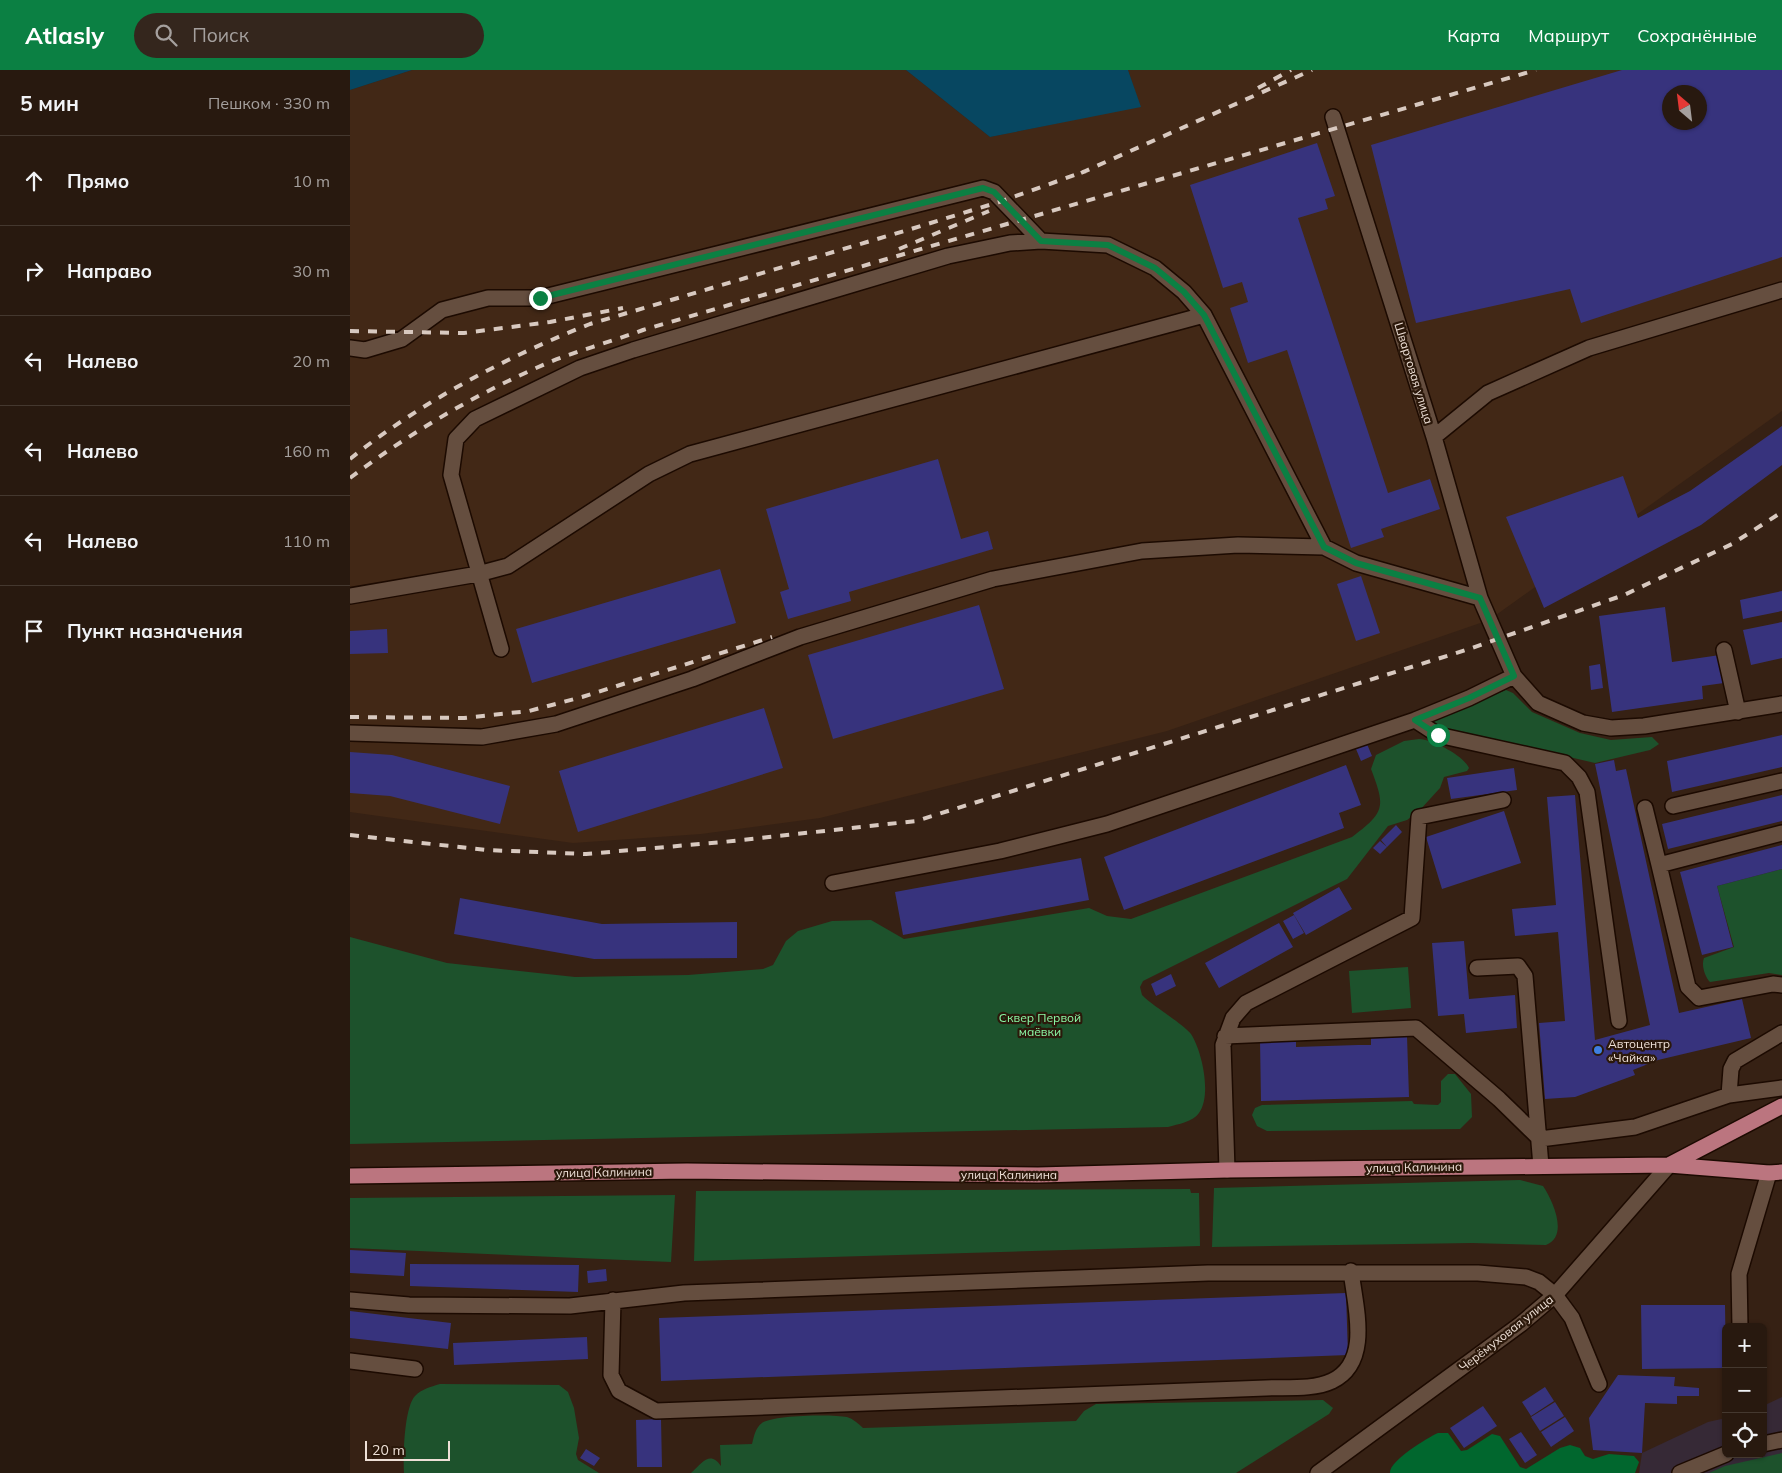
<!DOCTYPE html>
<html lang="ru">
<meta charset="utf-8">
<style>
:root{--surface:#28190f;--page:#34261d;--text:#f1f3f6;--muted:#a5a09e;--line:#44382f;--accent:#0b8043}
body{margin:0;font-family:Mulish,sans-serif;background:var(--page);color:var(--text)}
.controls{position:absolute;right:15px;bottom:15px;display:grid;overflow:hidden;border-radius:8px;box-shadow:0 1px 4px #0004}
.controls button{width:45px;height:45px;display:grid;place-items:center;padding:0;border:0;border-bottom:1px solid var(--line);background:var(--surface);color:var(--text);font:25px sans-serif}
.compass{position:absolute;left:1312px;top:15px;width:45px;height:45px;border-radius:50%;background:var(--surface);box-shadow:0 1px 4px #0004;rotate:332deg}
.scale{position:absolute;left:15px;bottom:12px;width:85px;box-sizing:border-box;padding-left:5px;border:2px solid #eee0d7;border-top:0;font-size:14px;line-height:18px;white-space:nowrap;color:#eee0d7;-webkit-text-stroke:4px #2b180a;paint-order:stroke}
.stop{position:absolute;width:15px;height:15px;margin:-11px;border:4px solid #0b8043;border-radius:50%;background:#fff}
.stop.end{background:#0b8043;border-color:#fff;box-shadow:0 1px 5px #0008}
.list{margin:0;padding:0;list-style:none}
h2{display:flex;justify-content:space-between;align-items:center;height:65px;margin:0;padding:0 20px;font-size:21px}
h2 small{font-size:16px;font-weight:400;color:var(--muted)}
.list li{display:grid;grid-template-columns:32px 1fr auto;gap:15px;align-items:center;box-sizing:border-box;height:90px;padding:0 20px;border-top:1px solid var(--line)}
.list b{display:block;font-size:19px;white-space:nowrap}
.list em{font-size:16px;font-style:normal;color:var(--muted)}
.icon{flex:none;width:28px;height:28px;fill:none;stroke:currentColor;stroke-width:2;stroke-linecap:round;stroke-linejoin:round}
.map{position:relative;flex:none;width:1432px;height:1403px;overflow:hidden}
header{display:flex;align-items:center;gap:30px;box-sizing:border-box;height:70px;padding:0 25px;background:var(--accent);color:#fff}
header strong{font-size:24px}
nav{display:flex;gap:28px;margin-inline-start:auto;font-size:18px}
.search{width:350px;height:45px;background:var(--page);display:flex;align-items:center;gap:12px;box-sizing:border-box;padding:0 18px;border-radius:28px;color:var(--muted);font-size:19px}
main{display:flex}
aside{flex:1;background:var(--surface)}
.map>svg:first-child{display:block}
</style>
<header>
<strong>Atlasly</strong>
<div class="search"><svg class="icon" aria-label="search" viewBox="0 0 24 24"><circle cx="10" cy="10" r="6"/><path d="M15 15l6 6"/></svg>Поиск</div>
<nav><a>Карта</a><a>Маршрут</a><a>Сохранённые</a></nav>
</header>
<main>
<aside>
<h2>5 мин<small>Пешком · 330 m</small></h2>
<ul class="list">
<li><svg class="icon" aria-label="ahead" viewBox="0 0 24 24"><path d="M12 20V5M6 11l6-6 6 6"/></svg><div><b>Прямо</b></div><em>10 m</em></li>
<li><svg class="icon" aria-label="right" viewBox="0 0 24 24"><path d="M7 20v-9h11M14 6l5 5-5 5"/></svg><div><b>Направо</b></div><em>30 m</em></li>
<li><svg class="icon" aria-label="left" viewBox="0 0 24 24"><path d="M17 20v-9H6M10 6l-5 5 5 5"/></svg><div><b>Налево</b></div><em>20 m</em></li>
<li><svg class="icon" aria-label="left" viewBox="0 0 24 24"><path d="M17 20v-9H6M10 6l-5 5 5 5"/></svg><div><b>Налево</b></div><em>160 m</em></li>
<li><svg class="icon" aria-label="left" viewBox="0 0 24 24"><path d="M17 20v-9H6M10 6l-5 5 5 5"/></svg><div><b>Налево</b></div><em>110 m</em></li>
<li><svg class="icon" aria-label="arrive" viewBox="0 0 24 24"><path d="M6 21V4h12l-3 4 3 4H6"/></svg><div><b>Пункт назначения</b></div></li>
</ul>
</aside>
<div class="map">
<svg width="1432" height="1403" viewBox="0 0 1432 1403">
<rect width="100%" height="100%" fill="#362114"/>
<!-- built -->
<path fill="#422816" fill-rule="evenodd" d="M62 0H556L640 67 790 36 778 0H1432V341L1139 550 817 661 470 748 351 764 223 773 0 742V20ZM1320 22H1350V52H1320Z"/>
<!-- medical -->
<path fill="#362936" d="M1432 1327V1403H1289L1292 1383 1358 1352 1376 1348V1384H1413V1336Z"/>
<!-- green -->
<path fill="#1d522c" d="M1156 620 1163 623 1182 642 1230 663 1261 670 1302 667 1309 674 1300 680 1245 693 1098 659 1084 653 1085 649Z
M1069 669C1083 670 1113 685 1119 698L1117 701 1094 707 1090 718 1069 741 1057 750 1038 756 997 809 793 911 790 917 792 925C804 937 832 953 841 964 852 981 862 1025 849 1043 843 1052 828 1054 818 1057L0 1074V867L97 893 225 907 338 905 413 899 423 895 436 871 448 861 482 851 521 850 554 869 739 838 757 846 781 849 1002 767C1036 742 1035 736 1021 699L1026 685 1054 671Z
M1432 799V905L1419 903 1360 912C1355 907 1351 895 1354 888L1384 877 1367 816Z
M1058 897 1061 938 1002 943 999 901Z
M1098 1004H1105L1121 1024 1122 1047 1110 1059 917 1061 907 1056 902 1045 905 1038 912 1035 1062 1031 1064 1034 1088 1035 1091 1032V1011Z
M1170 1110 1193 1116C1203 1131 1219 1166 1196 1175L1122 1173 862 1177 864 1118Z
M840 1119 841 1123H849L850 1176 344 1191 346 1121Z
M325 1125 321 1192 0 1178V1128Z
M90 1314 209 1315 218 1322 224 1338 229 1368 226 1384 228 1390 249 1403H54C53 1387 54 1338 65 1326 72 1319 80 1317 90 1314Z
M973 1330 983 1338 979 1344 886 1403H341C352 1393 360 1380 371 1396L370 1375 402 1374C404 1367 405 1358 412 1353 422 1345 483 1344 497 1347 503 1349 508 1353 513 1358L726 1351 734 1341 746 1334Z
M1432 1383V1403H1359L1375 1396Z"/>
<!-- forest -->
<path fill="#01672e" d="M1088 1363H1098L1111 1381 1117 1380 1142 1364 1150 1366 1170 1397 1176 1399 1210 1378 1220 1375 1230 1378 1235 1386 1243 1389 1259 1384 1284 1386 1289 1392 1285 1403H1040C1039 1391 1077 1368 1088 1363Z"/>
<!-- water -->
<path fill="#074761" d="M0 0H62L0 20Z
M556 0H778L791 37 640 67Z"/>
<!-- building -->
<path fill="#37337d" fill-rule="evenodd" d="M1272 0H1432V187L1231 253 1220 219 1066 253 1021 75ZM1320 22H1350V52H1320Z
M967 73 985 126 975 129 978 139 948 148 1038 423 1080 409 1090 439 1031 459 1034 467 1001 478 937 280 898 293 880 238 898 232 892 212 873 218 840 115Z
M1432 356V395L1351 455 1194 538 1156 447 1273 406 1288 448 1340 421Z
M588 389 611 469 638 461 643 479 499 522 501 531 438 549 430 522 439 519 416 439Z
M370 499 386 553 182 613 166 559Z
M1011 506 1030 563 1006 571 987 514Z
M1432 521V541L1393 549 1390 530Z
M629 535 654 619 483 669 458 585Z
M1315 537 1322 592 1370 585 1374 613 1352 616 1353 629 1262 642 1249 546Z
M1432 552V588L1401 595 1393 560Z
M37 559 38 583 0 584V561Z
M1250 594 1253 618 1241 620 1239 596Z
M414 638 433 698 228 762 209 701Z
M1432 665V697L1322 722 1317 691Z
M1017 674 1022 686 1011 691 1006 679Z
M0 682 42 685 160 716 150 754 40 726 0 723Z
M1264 690 1266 701 1276 699 1329 943 1392 929 1401 968 1308 990 1283 1000 1285 1005 1225 1027 1195 1029 1189 953 1215 951 1208 862 1165 866 1162 839 1206 835 1197 727 1225 725 1245 970 1300 955 1245 694Z
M996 695 1011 735 989 743 994 758 774 840 754 787Z
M1164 698 1167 720 1101 729 1097 708Z
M1432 725V751L1318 779 1312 754Z
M1154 741 1171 793 1092 819 1076 767Z
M1046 755 1052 762 1037 777 1031 770Z
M1030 771 1037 777 1030 784 1023 778Z
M1432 775V799L1367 816 1383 877 1352 885 1330 802Z
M731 788 739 830 553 865 545 822Z
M989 817 1002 839 956 865 943 843Z
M110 828 252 854 387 852V888L244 889 104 864Z
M944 845 954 863 943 869 933 851Z
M929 853 943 877 869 918 855 893Z
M1114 871 1119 929 1165 925 1167 958 1116 963 1114 944 1088 946 1082 873Z
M821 904 826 916 806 926 801 914Z
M1021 966H1057L1059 1027 911 1031 910 970 946 969V977L1008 975H1021Z
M0 1180 56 1183 54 1206 0 1203Z
M60 1194 229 1195 228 1222 60 1216Z
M256 1199 257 1211 238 1213 237 1201Z
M996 1223 998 1285 311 1311 309 1248Z
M1291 1235H1375L1376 1298 1292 1299Z
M0 1241 101 1253 98 1279 0 1268Z
M237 1267 238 1289 104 1295 103 1273Z
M1268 1305 1325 1307 1324 1316 1349 1318V1326H1327V1334L1295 1333 1292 1383 1243 1380 1239 1348Z
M1195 1317 1204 1331 1181 1346 1172 1332Z
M1205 1332 1214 1346 1190 1361 1181 1347Z
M1133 1336 1147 1356 1114 1378 1100 1358Z
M1215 1347 1224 1361 1201 1377 1191 1362Z
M311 1349 312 1397H287L286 1350Z
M1171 1362 1187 1385 1175 1393 1159 1369Z
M236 1379 250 1388 244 1396 230 1388Z"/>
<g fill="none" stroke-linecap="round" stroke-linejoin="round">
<defs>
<path id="lane" d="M983 47 1084 367 1130 528 1164 606 1188 633 1233 653 1261 658 1294 656 1432 634
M0 278 15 280 52 269 92 240 138 228H190L633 118 644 122 691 171
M1084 367 1138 323 1239 278 1432 220
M0 526 128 504 158 496 299 404 340 384 854 245
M151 579 101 405 106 369 125 349 230 298 283 280 598 186 660 173 691 171 758 175 805 198 834 222 854 245 974 477
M1374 580 1388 642
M1065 650 1088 665 1215 693 1229 707 1237 722 1269 951
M0 663 132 667 206 654 342 609 450 567 643 509 792 481 888 475 974 477 1006 493 1130 528
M1323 736 1432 711
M1295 738 1309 795
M1432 763 1309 795 1338 917 1349 928 1423 914 1432 915
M483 813 650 781 757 754 1065 650 1119 628 1164 606
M1127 898 1168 896 1175 906 1191 1096
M875 966 1066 958 1149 1029 1190 1069 1285 1057 1379 1025 1432 1018
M1379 1025 1381 999 1385 991 1432 963
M877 1100 873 975 883 948 896 933 1062 848 1069 747 1153 730
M0 1230 59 1235 220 1236 334 1223 858 1203H1128L1176 1207 1189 1212 1205 1225 1222 1248 1249 1314
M263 1230 261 1305 269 1321 306 1341 916 1318C936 1317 963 1320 982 1311 1022 1292 1005 1236 1001 1201
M1390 1257 1389 1204 1419 1103
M0 1291 65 1299
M1413 1374 1432 1370
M1330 1403 1376 1384"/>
<path id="secondary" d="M968 1403 1171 1254 1205 1225 1319 1095"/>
<path id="primary" d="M1319 1095 1432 1036
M0 1106 337 1101 688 1105 877 1100 1319 1095 1419 1103 1432 1102"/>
</defs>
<!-- lane casing -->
<use href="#lane" stroke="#1c0a01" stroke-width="18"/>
<!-- secondary casing -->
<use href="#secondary" stroke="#1c0a01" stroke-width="18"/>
<!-- primary casing -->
<use href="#primary" stroke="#1c0a01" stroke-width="18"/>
<!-- lane -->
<use href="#lane" stroke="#654e3f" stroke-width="15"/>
<!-- secondary -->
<use href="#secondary" stroke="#654e3f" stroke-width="15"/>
<!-- primary -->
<use href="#primary" stroke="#bb757f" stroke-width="15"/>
<!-- rail -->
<path stroke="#d8c9c0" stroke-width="4" stroke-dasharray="9 9" stroke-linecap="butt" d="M908 18 941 0
M731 103 962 0
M549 179 639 141
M0 261 114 263 200 252 273 238
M0 389C71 332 156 287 240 254L561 159 649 132 736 101
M0 408C61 362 129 322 200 292 230 280 263 271 293 260L1186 0
M0 647 114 648 179 641 232 627 422 567
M0 765 136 780 236 784 373 772 566 751 1116 580 1274 525 1382 474 1432 442"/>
</g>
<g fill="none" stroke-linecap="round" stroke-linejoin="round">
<!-- route -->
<path stroke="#0b8043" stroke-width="6" d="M190 228 633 118 644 122 691 171 758 175 805 198 834 222 854 245 974 477 1006 493 1130 528 1164 606 1119 628 1065 650 1088 665"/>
</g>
<!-- markers -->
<circle fill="#3f7fe0" stroke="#2b180a" stroke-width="2" cx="1248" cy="980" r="5"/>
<g text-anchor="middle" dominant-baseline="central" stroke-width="4.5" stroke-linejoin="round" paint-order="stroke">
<!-- street labels -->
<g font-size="12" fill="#eee0d7" stroke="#2b180a">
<text transform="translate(1064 303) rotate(73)">Швартовая улица</text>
<text transform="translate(1064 1097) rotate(-1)">улица Калинина</text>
<text transform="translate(254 1102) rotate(-1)">улица Калинина</text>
<text x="659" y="1104">улица Калинина</text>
<text transform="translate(1156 1263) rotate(-38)">Черёмуховая улица</text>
</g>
<!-- park labels -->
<g font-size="12" fill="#8bf8a6" stroke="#2b180a">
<text x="690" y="947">Сквер Первой<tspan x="690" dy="14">маёвки</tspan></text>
</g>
<!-- poi labels -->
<g font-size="12" fill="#eee0d7" stroke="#2b180a" text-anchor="start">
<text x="1258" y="973">Автоцентр<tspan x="1258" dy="14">«Чайка»</tspan></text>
</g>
</g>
</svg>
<div class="controls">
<button>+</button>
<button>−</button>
<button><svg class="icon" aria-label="locate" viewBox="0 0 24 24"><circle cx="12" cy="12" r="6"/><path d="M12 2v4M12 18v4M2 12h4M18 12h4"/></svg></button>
</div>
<svg class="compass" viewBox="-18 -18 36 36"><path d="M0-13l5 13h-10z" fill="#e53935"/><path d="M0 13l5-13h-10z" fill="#a5a09e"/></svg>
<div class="scale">20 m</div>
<div class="stop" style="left:1088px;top:665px"></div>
<div class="stop end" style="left:190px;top:228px"></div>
</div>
</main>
